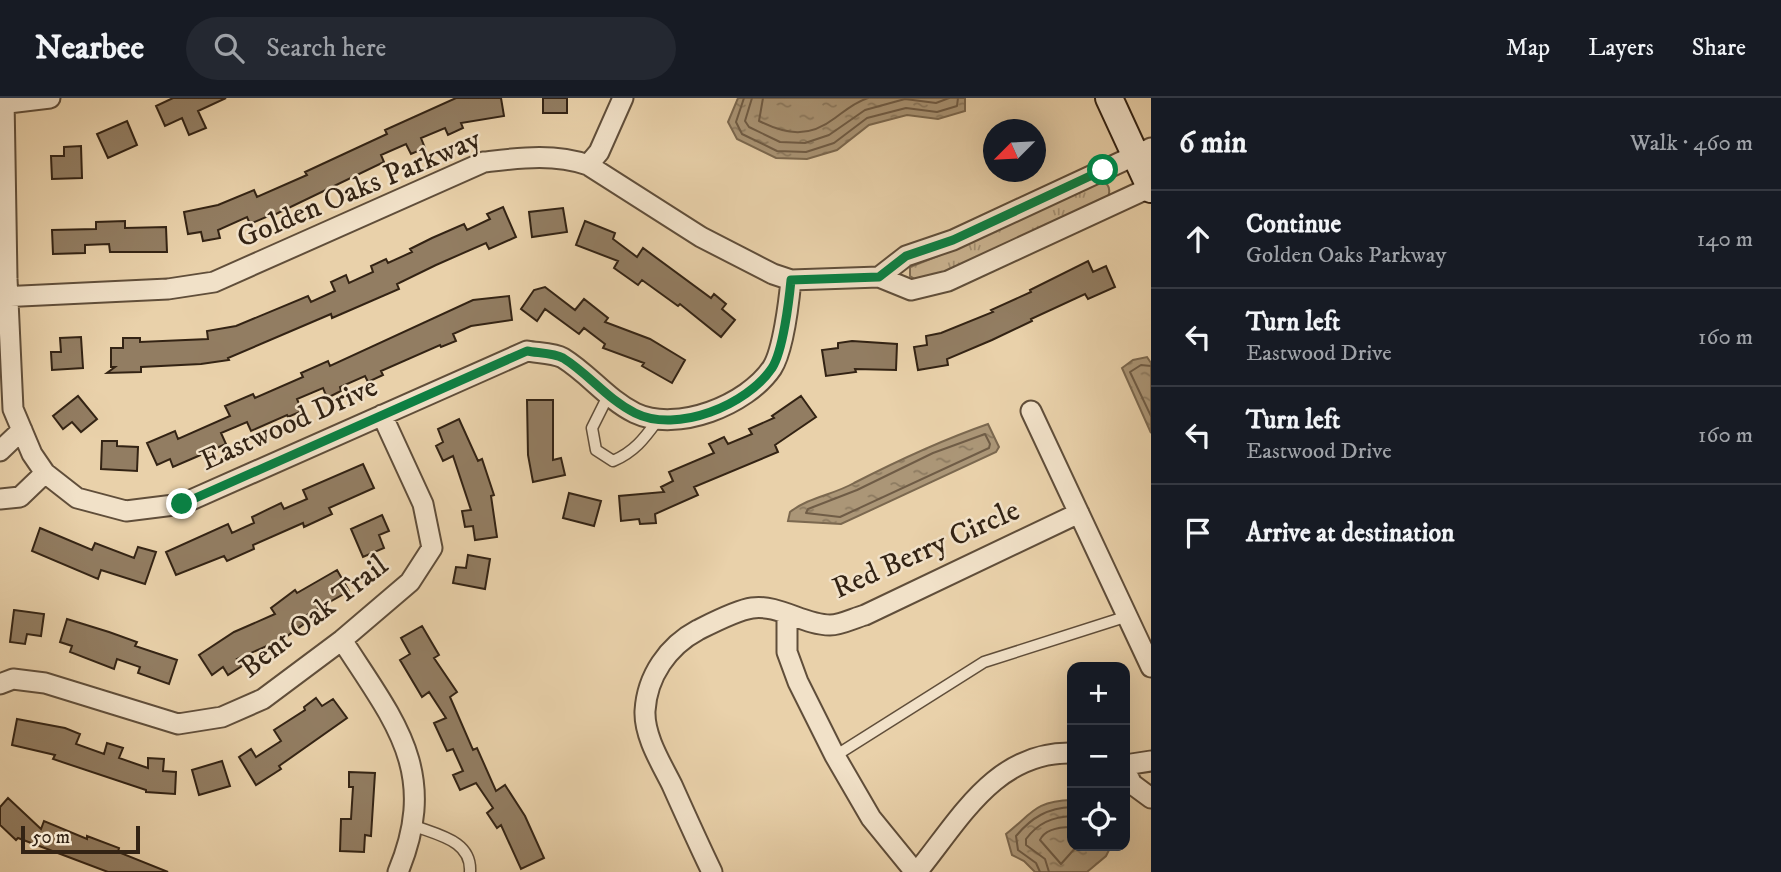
<!DOCTYPE html>
<meta charset="utf-8">
<style>
:root{--surface:#171b24;--page:#242831;--text:#f1f3f6;--muted:#9ea1a6;--line:#363941}
body{margin:0;font-family:"IM FELL DW Pica",serif;background:var(--page);color:var(--text)}
.controls{position:absolute;right:21px;bottom:21px;display:grid;overflow:hidden;border-radius:14px;box-shadow:0 7px 28px #0002}
.controls button{width:63px;height:63px;display:grid;place-items:center;padding:0;border:0;border-bottom:2px solid var(--line);background:var(--surface);color:var(--text);font:35px sans-serif}
.compass{position:absolute;left:983px;top:21px;width:63px;height:63px;border-radius:50%;background:var(--surface);box-shadow:0 7px 28px #0002;rotate:246deg}
.scale{position:absolute;left:21px;bottom:18px;width:119px;box-sizing:border-box;padding-left:7px;border:4px solid #332314;border-top:0;font-size:19px;line-height:24px;white-space:nowrap;color:#332314;-webkit-text-stroke:5px #f1e1c8;paint-order:stroke}
.stop{position:absolute;width:21px;height:21px;margin:-16px;border:5px solid #0b8043;border-radius:50%;background:#fff}
.stop.end{background:#0b8043;border-color:#fff;box-shadow:0 2px 7px #0008}
.list{margin:0;padding:0;list-style:none}
h2{display:flex;justify-content:space-between;align-items:center;height:91px;margin:0;padding:0 28px;font-size:30px}
h2 small{font-size:23px;font-weight:400;color:var(--muted)}
.list li{display:grid;grid-template-columns:46px 1fr auto;gap:21px;align-items:center;box-sizing:border-box;height:98px;padding:0 28px;border-top:2px solid var(--line)}
.list b{display:block;font-size:26px;white-space:nowrap}
.list p{margin:0;font-size:23px;white-space:nowrap;color:var(--muted)}
.list em{font-size:23px;font-style:normal;color:var(--muted)}
.icon{flex:none;width:38px;height:38px;fill:none;stroke:currentColor;stroke-width:2;stroke-linecap:round;stroke-linejoin:round}
.map{position:relative;flex:none;width:1151px;height:774px;overflow:hidden}
header{display:flex;align-items:center;gap:42px;box-sizing:border-box;height:98px;padding:0 35px;background:var(--surface);border-bottom:2px solid var(--line)}
header strong{font-size:33px}
nav{display:flex;gap:38px;margin-inline-start:auto;font-size:24px}
.search{width:490px;height:63px;background:var(--page);display:flex;align-items:center;gap:18px;box-sizing:border-box;padding:0 24px;border-radius:38px;color:var(--muted);font-size:26px}
main{display:flex}
aside{flex:1;background:var(--surface)}
.map>svg:first-child{display:block}
</style>
<header>
<strong>Nearbee</strong>
<div class="search"><svg class="icon" aria-label="search" viewBox="0 0 24 24"><circle cx="10" cy="10" r="6"/><path d="M15 15l6 6"/></svg>Search here</div>
<nav><a>Map</a><a>Layers</a><a>Share</a></nav>
</header>
<main>
<div class="map">
<svg width="1151" height="774" viewBox="0 0 1151 774">
<defs>
<pattern id="grass-tufts" width="24" height="20" patternUnits="userSpaceOnUse" patternTransform="scale(1.75)"><rect width="24" height="20" fill="#cab390"/><path d="M3 7l-1-3M5 7V3M7 7l1-3M15 17l-1-3M17 17v-4M19 17l1-3" fill="none" stroke="#a59174"/></pattern>
<pattern id="water-ripples" width="26" height="14" patternUnits="userSpaceOnUse" patternTransform="scale(1.75)"><rect width="26" height="14" fill="#ab9677"/><path d="M2 4q2-2 4 0t4 0M15 11q2-2 4 0t4 0" fill="none" stroke="#8c7a60"/></pattern>
</defs>
<rect width="100%" height="100%" fill="#e9d1aa"/>
<filter id="stains"><feTurbulence type="fractalNoise" baseFrequency=".00286" numOctaves="4"/><feColorMatrix values="0 0 0 0 .2 0 0 0 0 .09 0 0 0 0 .02 0 0 0 .5 -.17"/></filter>
<radialGradient id="worn" r=".72"><stop offset=".6" stop-color="#630" stop-opacity="0"/><stop offset="1" stop-color="#630" stop-opacity=".3"/></radialGradient>
<!-- grass -->
<path fill="url(#grass-tufts)" stroke="#7e6b52" stroke-width="2" d="M1102 83C1109 86 1111 91 1108 99L952 171 918 183 910 178V169L938 158Z"/>
<!-- water -->
<path fill="url(#water-ripples)" stroke="#7b684f" stroke-width="2" d="M738 0H965V13L938 21 907 17 869 27 837 52 807 61 776 60 737 41 728 24Z
M1147 259 1151 265V335L1122 270 1133 262Z
M988 326 999 349 996 354 841 426 788 423 790 414C809 399 833 397 854 385 897 363 942 342 988 326Z
M1072 702V748H1111L1106 758 1087 774H1035L1024 763 1012 757 1006 736C1032 716 1034 703 1072 702Z"/>
<g fill="none" stroke-linecap="round" stroke-linejoin="round">
<!-- shore -->
<path stroke="#6f5c46" stroke-width="2" d="M744 0 736 24 742 36 777 53 806 54 834 45 867 20 906 10 937 14 957 8 958 0
M752 0 745 23 749 29 780 44 805 45 829 37 865 12 905 1 936 5 949 0
M763 0 759 23C787 37 809 40 835 20 846 12 855 4 868 0
M1151 268 1141 267 1130 274 1151 318
M985 336 990 346 989 350 840 419 806 415 808 411 857 392 933 355Z
M1072 729C1061 729 1045 731 1040 742L1061 766 1077 748
M1040 774 1036 765 1018 752 1016 738C1032 719 1048 710 1072 709
M1049 774 1045 761 1026 747V741C1038 725 1052 719 1072 718"/>
</g>
<!-- building -->
<path fill="#927d62" stroke="#332314" stroke-width="2" d="M173 0H226L198 13 206 30 189 37 182 20 165 28 156 8Z
M456 0H501L504 18 461 25 463 30 448 37 445 30 421 40 425 50 411 56 406 46 381 57 384 64 274 117 273 116 250 126 247 119 218 132 220 140 203 143 201 134 188 136 184 114 218 107 254 92 257 99 307 77 305 74 387 36 385 32Z
M543 0H567V15H543Z
M127 23 137 47 108 60 97 36Z
M81 48 82 80 52 81 51 58H64V49Z
M503 109 516 139 489 151 486 145 436 167 397 186 399 191 332 220 331 216 228 260 229 262 201 266 141 269V274L107 275 115 269H111V250H123V240H140V244L208 241 207 233 236 228 308 198 311 204 335 193 331 184 346 177 349 185 373 174 371 168 386 161 388 165 412 154 410 151 432 140 464 126 467 132 490 121 487 116Z
M563 110 567 134 532 139 529 114Z
M125 123V130L166 129 167 154H110L109 146 85 147V155L53 156 52 132 96 131V124Z
M585 123 615 135 613 141 637 159 643 150 711 200 714 196 726 206 722 211 735 222 721 239 680 206 678 208 642 182 638 187 614 170 618 163 576 147Z
M1088 163 1093 174 1106 168 1115 189 1088 201 1085 196 1031 221 1032 223 992 242 947 261 948 267 918 272 914 249 927 247 926 238 941 235 993 214 991 212 1031 194 1030 192Z
M545 189 575 212 584 201 608 220 605 224 650 241 685 262 672 285 642 268 644 265 603 250 605 246 584 230 579 236 545 211 537 223 521 211 534 192Z
M509 198 512 222 471 228 453 236 456 243 441 249 440 247 381 273 383 277 368 284 365 278 340 289 341 293 327 300 323 290 297 301 302 313 288 319 287 317 251 333 247 324 221 335 226 346 196 359 173 369 170 361 157 367 147 345 175 333 178 341 230 318 225 308 253 296 255 300 303 279 301 275 328 263 330 268 473 202Z
M81 239 83 270 52 272 51 254H61L60 240Z
M852 243 897 246 896 272 855 271 856 274 826 278 822 252 838 250V245Z
M78 298 97 321 81 334 72 324 63 331 53 318Z
M801 298 816 319 775 347 778 354 694 389 698 397 655 416 656 425 640 426 639 421 621 423 619 398 664 394 661 389 673 383 669 374 714 355 709 346 724 339 728 346 752 336 749 331 774 320 772 318Z
M527 302H553V362L561 360 565 377 533 384 528 357Z
M459 321 478 363 482 361 494 397 491 398 497 439 475 442 473 428 465 429 462 413 471 412 453 358 443 363 436 348 443 344 438 331Z
M102 343H117V348L138 349 137 373 101 371Z
M363 366 374 390 329 410 332 416 304 429 303 425 253 447 254 451 227 463 224 458 176 477 166 454 228 426 232 435 254 425 252 419 281 405 284 411 307 401 303 392Z
M569 395 601 403 594 428 563 420Z
M382 417 389 433 379 437 384 450 363 459 351 431Z
M40 430 92 452 95 445 134 460 138 449 156 454 145 486 101 472 98 481 32 453Z
M468 457 490 461 485 491 453 485 456 469 466 470Z
M337 472 349 493 300 521 304 526 283 541 237 561 242 568 228 577 223 569 212 577 199 557 234 534 275 516 271 510 295 492 297 495Z
M14 512 44 516 41 538 27 536 25 546 10 544Z
M67 521 109 534 137 544 135 548 177 562 169 586 138 575 140 569 117 561 114 571 70 554 72 548 60 544Z
M422 528 439 557 434 560 457 594 450 599 473 652 477 650 496 693 505 687 525 718 544 760 521 771 501 727 497 730 487 715 493 710 476 685 460 692 453 677 463 673 453 651 447 653 434 625 446 620 429 594 422 599 400 562 410 556 401 540Z
M316 600 322 608 333 601 347 620 279 668 281 671 256 687 239 659 251 651 256 659 281 643 274 632 305 612 304 609Z
M17 621 65 630 80 636 76 646 104 656 107 645 123 650 119 660 148 670V660L164 661 163 673 176 674 175 696 146 694V692L53 661 55 657 12 647Z
M222 663 230 688 199 697 192 672Z
M349 674 375 675 371 738 365 737 364 754 340 753 341 721H351L353 689H349Z
M8 700 41 731 44 723 87 741V738L119 750 118 754 168 774H108L18 740 16 742 0 727V709Z"/>
<g fill="none" stroke-linecap="round" stroke-linejoin="round">
<defs>
<path id="lane" d="M608 298 592 330 596 352 613 363C634 354 644 341 657 323
M835 658 984 564 1128 518
M412 727C437 737 472 742 470 774"/>
<path id="street" d="M4 0 7 181 13 311 32 356 45 375 77 400 126 413 182 406 527 253C537 255 554 255 563 260 589 276 607 301 635 315 677 335 747 307 772 270 783 253 789 203 791 182
M0 6 50 0
M588 67 599 54 623 0
M879 179 906 158 953 142 1151 50
M0 199 168 191 214 184 484 64C519 60 554 55 588 67L701 139 773 176 791 182 879 179 911 192 948 183 1151 89
M1031 313 1151 569
M0 353 22 332
M0 401 20 399 45 375
M787 517V554L798 584 835 658 871 720 915 774
M342 542C394 623 440 673 398 774
M0 586 13 581 45 585 178 626 222 619 263 601 342 542 410 484 432 450 423 406 382 317
M1125 667 1151 663
M1125 672 1132 686 1151 700
M712 774C698 745 685 716 672 687 661 665 644 638 645 613 647 578 668 548 698 532 712 525 737 512 752 510 778 506 804 527 830 527 841 527 854 520 865 517L1079 415
M917 774C959 723 995 653 1072 655"/>
<path id="secondary" d="M1109 0 1151 91"/>
</defs>
<!-- lane casing -->
<use href="#lane" stroke="#604e3a" stroke-width="13"/>
<!-- street casing -->
<use href="#street" stroke="#604e3a" stroke-width="23"/>
<!-- secondary casing -->
<use href="#secondary" stroke="#332314" stroke-width="30"/>
<!-- lane -->
<use href="#lane" stroke="#f1e1c8" stroke-width="10"/>
<!-- street -->
<use href="#street" stroke="#f1e1c8" stroke-width="19"/>
<!-- secondary -->
<use href="#secondary" stroke="#f1e1c8" stroke-width="26"/>
</g>
<g fill="none" stroke-linecap="round" stroke-linejoin="round">
<!-- route -->
<path stroke="#0b8043" stroke-width="9" d="M182 406 527 253C537 255 554 255 563 260 589 276 607 301 635 315 677 336 747 307 772 270 783 253 789 203 791 182L879 179 906 158 953 142 1103 72"/>
</g>
<g text-anchor="middle" dominant-baseline="central" stroke-width="5" stroke-linejoin="round" paint-order="stroke">
<!-- street labels -->
<g font-size="30" fill="#332314" stroke="#f1e1c8">
<text transform="translate(359 91) rotate(-23)">Golden Oaks Parkway</text>
<text transform="translate(289 326) rotate(-24)">Eastwood Drive</text>
<text transform="translate(926 452) rotate(-24)">Red Berry Circle</text>
<text transform="translate(314 519) rotate(-38)">Bent Oak Trail</text>
</g>
</g>
<rect width="100%" height="100%" filter="url(#stains)"/>
<rect width="100%" height="100%" fill="url(#worn)"/>
</svg>
<div class="controls">
<button>+</button>
<button>−</button>
<button><svg class="icon" aria-label="locate" viewBox="0 0 24 24"><circle cx="12" cy="12" r="6"/><path d="M12 2v4M12 18v4M2 12h4M18 12h4"/></svg></button>
</div>
<svg class="compass" viewBox="-18 -18 36 36"><path d="M0-13l5 13h-10z" fill="#e53935"/><path d="M0 13l5-13h-10z" fill="#9ea1a6"/></svg>
<div class="scale">50 m</div>
<div class="stop" style="left:1103px;top:72px"></div>
<div class="stop end" style="left:182px;top:406px"></div>
</div>
<aside>
<h2>6 min<small>Walk · 460 m</small></h2>
<ul class="list">
<li><svg class="icon" aria-label="ahead" viewBox="0 0 24 24"><path d="M12 20V5M6 11l6-6 6 6"/></svg><div><b>Continue</b><p>Golden Oaks Parkway</p></div><em>140 m</em></li>
<li><svg class="icon" aria-label="left" viewBox="0 0 24 24"><path d="M17 20v-9H6M10 6l-5 5 5 5"/></svg><div><b>Turn left</b><p>Eastwood Drive</p></div><em>160 m</em></li>
<li><svg class="icon" aria-label="left" viewBox="0 0 24 24"><path d="M17 20v-9H6M10 6l-5 5 5 5"/></svg><div><b>Turn left</b><p>Eastwood Drive</p></div><em>160 m</em></li>
<li><svg class="icon" aria-label="arrive" viewBox="0 0 24 24"><path d="M6 21V4h12l-3 4 3 4H6"/></svg><div><b>Arrive at destination</b></div></li>
</ul>
</aside>
</main>
